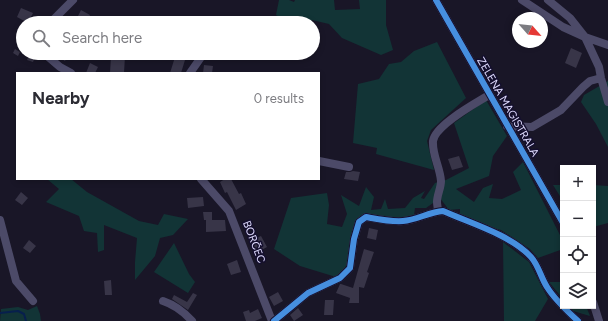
<!DOCTYPE html>
<meta charset="utf-8">
<style>
:root{--surface:#fff;--page:#f7f7f7;--text:#2b2b33;--muted:#7c7c81;--line:#e1e1e2}
body{margin:0;font-family:Figtree,sans-serif;background:var(--page);color:var(--text)}
.controls{position:absolute;right:12px;bottom:12px;display:grid;overflow:hidden;border-radius:0px;box-shadow:0 2px 6px #0003}
.controls button{width:36px;height:36px;display:grid;place-items:center;padding:0;border:0;border-bottom:1px solid var(--line);background:var(--surface);color:var(--text);font:20px sans-serif}
.compass{position:absolute;left:512px;top:12px;width:36px;height:36px;border-radius:50%;background:var(--surface);box-shadow:0 2px 6px #0003;rotate:117deg}
.list{margin:0;padding:0;list-style:none}
h2{display:flex;justify-content:space-between;align-items:center;height:52px;margin:0;padding:0 16px;font-size:17px}
h2 small{font-size:13px;font-weight:400;color:var(--muted)}
.icon{flex:none;width:22px;height:22px;fill:none;stroke:currentColor;stroke-width:2;stroke-linecap:round;stroke-linejoin:round}
.map{position:relative;flex:none;width:608px;height:321px;overflow:hidden}
.search{position:absolute;background:var(--surface);box-shadow:0 2px 6px #0003;left:16px;top:16px;width:304px;height:44px;display:flex;align-items:center;gap:10px;box-sizing:border-box;padding:0 14px;border-radius:22px;color:var(--muted);font-size:15px}
.panel{position:absolute;background:var(--surface);box-shadow:0 2px 6px #0003;left:16px;top:72px;width:304px;height:108px;border-radius:0px}
.map>svg:first-child{display:block}
</style>
<div class="map">
<svg width="608" height="321" viewBox="0 0 608 321">
<rect width="100%" height="100%" fill="#191627"/>
<!-- green -->
<path fill="#123436" d="M279 0H289L294 2 295 0H334L335 10 360 9 359 0H386V25L393 50 381 55 342 38 329 24 312 20 309 23H289L276 15Z
M437 42 466 98 431 130 427 141 434 170 376 154 377 148 353 143 358 84 379 79 389 64 401 62 414 51Z
M608 81V147L596 124 581 102 584 95Z
M486 100 507 136 493 156 489 176 456 189 474 202 483 188 493 184 489 198 502 199 521 190 513 172 523 162 563 241V249L538 258 530 249 501 230 481 225 460 215V209L449 210 440 198 426 208H415L414 215 401 219 362 215 358 223 347 266 336 277 300 266 274 249 291 198 327 193 329 205 327 224 342 227 347 214 341 195 359 206 366 187 374 197 371 210 381 209 385 199 388 209 405 208 413 198 425 191 421 198 424 199 435 183 446 180 469 168 454 123Z
M47 179H71L87 192 139 221 158 225 164 214 188 219 173 235 160 238 155 256 135 280V262L137 238 104 225V250L98 252 97 233 84 231 79 216 46 202 59 189Z
M553 185H563V201Z
M593 185 608 186V223L593 227Z
M503 242 529 262 548 299 535 321H504Z
M174 243 189 274 195 282 188 293 154 272Z
M549 282H563V299Z
M37 306 40 314 41 321H0L1 309 18 307 28 310Z
M569 306H586L590 316 573 311Z"/>
<g fill="none" stroke-linecap="round" stroke-linejoin="round">
<!-- stream -->
<path stroke="#071f4d" stroke-width="2" d="M0 313 18 311 24 314 26 321"/>
</g>
<!-- building -->
<path fill="#383548" d="M21 8 33 13 28 23 17 17Z
M81 10 90 15 87 23H81L76 20Z
M571 48 582 53 576 68 565 63Z
M15 49 20 52 18 56 13 53Z
M52 53H69L65 61Z
M29 55 35 57 33 62 27 60Z
M111 56H125L124 73H110Z
M175 57 185 60 181 73H170Z
M90 63 98 67 95 73H86Z
M204 65 213 66 212 73H203Z
M459 156 463 167 452 170 448 159Z
M353 171 360 172 358 181 344 179 346 172H350Z
M225 179H231L239 194 241 193 246 204 236 210 227 192 225 193 220 182Z
M21 192 28 198 22 205 15 200Z
M203 197 204 206 188 208 187 198Z
M203 212H212V220H225L226 231 206 232V220H204Z
M369 228 378 230 376 240 367 238Z
M261 236 267 247 256 253 250 241Z
M29 240 36 246 30 253 23 248Z
M364 249 374 252 367 272 369 273 364 288 359 287V303H349L350 298 336 293 340 284H341L353 288Z
M237 260 241 272 231 275 227 264Z
M111 280 112 295H105L104 281Z
M278 292 283 301 274 306 269 297Z
M193 293 197 295 188 310 172 299 174 295 187 302Z
M325 300H334L333 315H324Z
M298 308 303 315 294 321 290 315Z
M258 309 262 318 255 321H246L243 312 249 310 250 313Z"/>
<g fill="none" stroke-linecap="round" stroke-linejoin="round">
<!-- minor -->
<path stroke="#4c4a68" stroke-width="8" d="M436 0 563 223
M522 0 563 27 585 37 599 67 601 78 608 102
M548 0 570 18 585 37 608 45
M51 23 55 18 73 0
M45 53 46 55 60 67 71 73
M190 73 204 53
M507 126 532 127 561 110 583 87 590 81 601 78
M319 161 349 167
M201 179 229 211 272 321
M438 211C438 208 437 205 437 202 437 195 441 188 441 181 440 167 432 155 433 141 435 125 476 103 489 95
M0 220 16 281 33 301
M163 301C175 305 184 312 192 321
M593 302 599 321
M274 321 308 293 340 278 350 268 354 239 359 222 366 217C377 219 391 222 403 221 417 220 429 212 443 211 470 223 511 235 531 257 539 266 541 278 547 287 555 300 567 311 578 321"/>
<defs>
<path id="cycleway" d="M436 0 563 223
M274 321 308 293 340 278 350 268 354 239 359 222 366 217C377 219 391 222 403 221 417 220 429 212 443 211 470 223 511 235 531 257 539 266 541 278 547 287 555 300 567 311 578 321"/>
</defs>
<!-- cycleway casing -->
<use href="#cycleway" stroke="#140f2e" stroke-width="8"/>
<!-- cycleway -->
<use href="#cycleway" stroke="#468fdf" stroke-width="6"/>
</g>
<g text-anchor="middle" dominant-baseline="central" stroke-width="3" stroke-linejoin="round" paint-order="stroke">
<!-- street labels -->
<g font-size="11" fill="#e0dcff" stroke="#140f2e">
<text transform="translate(508 107) rotate(60)">ZELENA MAGISTRALA</text>
<text transform="translate(254 242) rotate(69)">BORČEC</text>
</g>
</g>
</svg>
<div class="controls">
<button>+</button>
<button>−</button>
<button><svg class="icon" aria-label="locate" viewBox="0 0 24 24"><circle cx="12" cy="12" r="6"/><path d="M12 2v4M12 18v4M2 12h4M18 12h4"/></svg></button>
<button><svg class="icon" aria-label="layers" viewBox="0 0 24 24"><path d="M12 4l9 5-9 5-9-5zM3 14l9 5 9-5"/></svg></button>
</div>
<svg class="compass" viewBox="-18 -18 36 36"><path d="M0-13l5 13h-10z" fill="#e53935"/><path d="M0 13l5-13h-10z" fill="#7c7c81"/></svg>
<div class="search"><svg class="icon" aria-label="search" viewBox="0 0 24 24"><circle cx="10" cy="10" r="6"/><path d="M15 15l6 6"/></svg>Search here</div>
<section class="panel">
<h2>Nearby<small>0 results</small></h2>
<ul class="list">
</ul>
</section>
</div>
